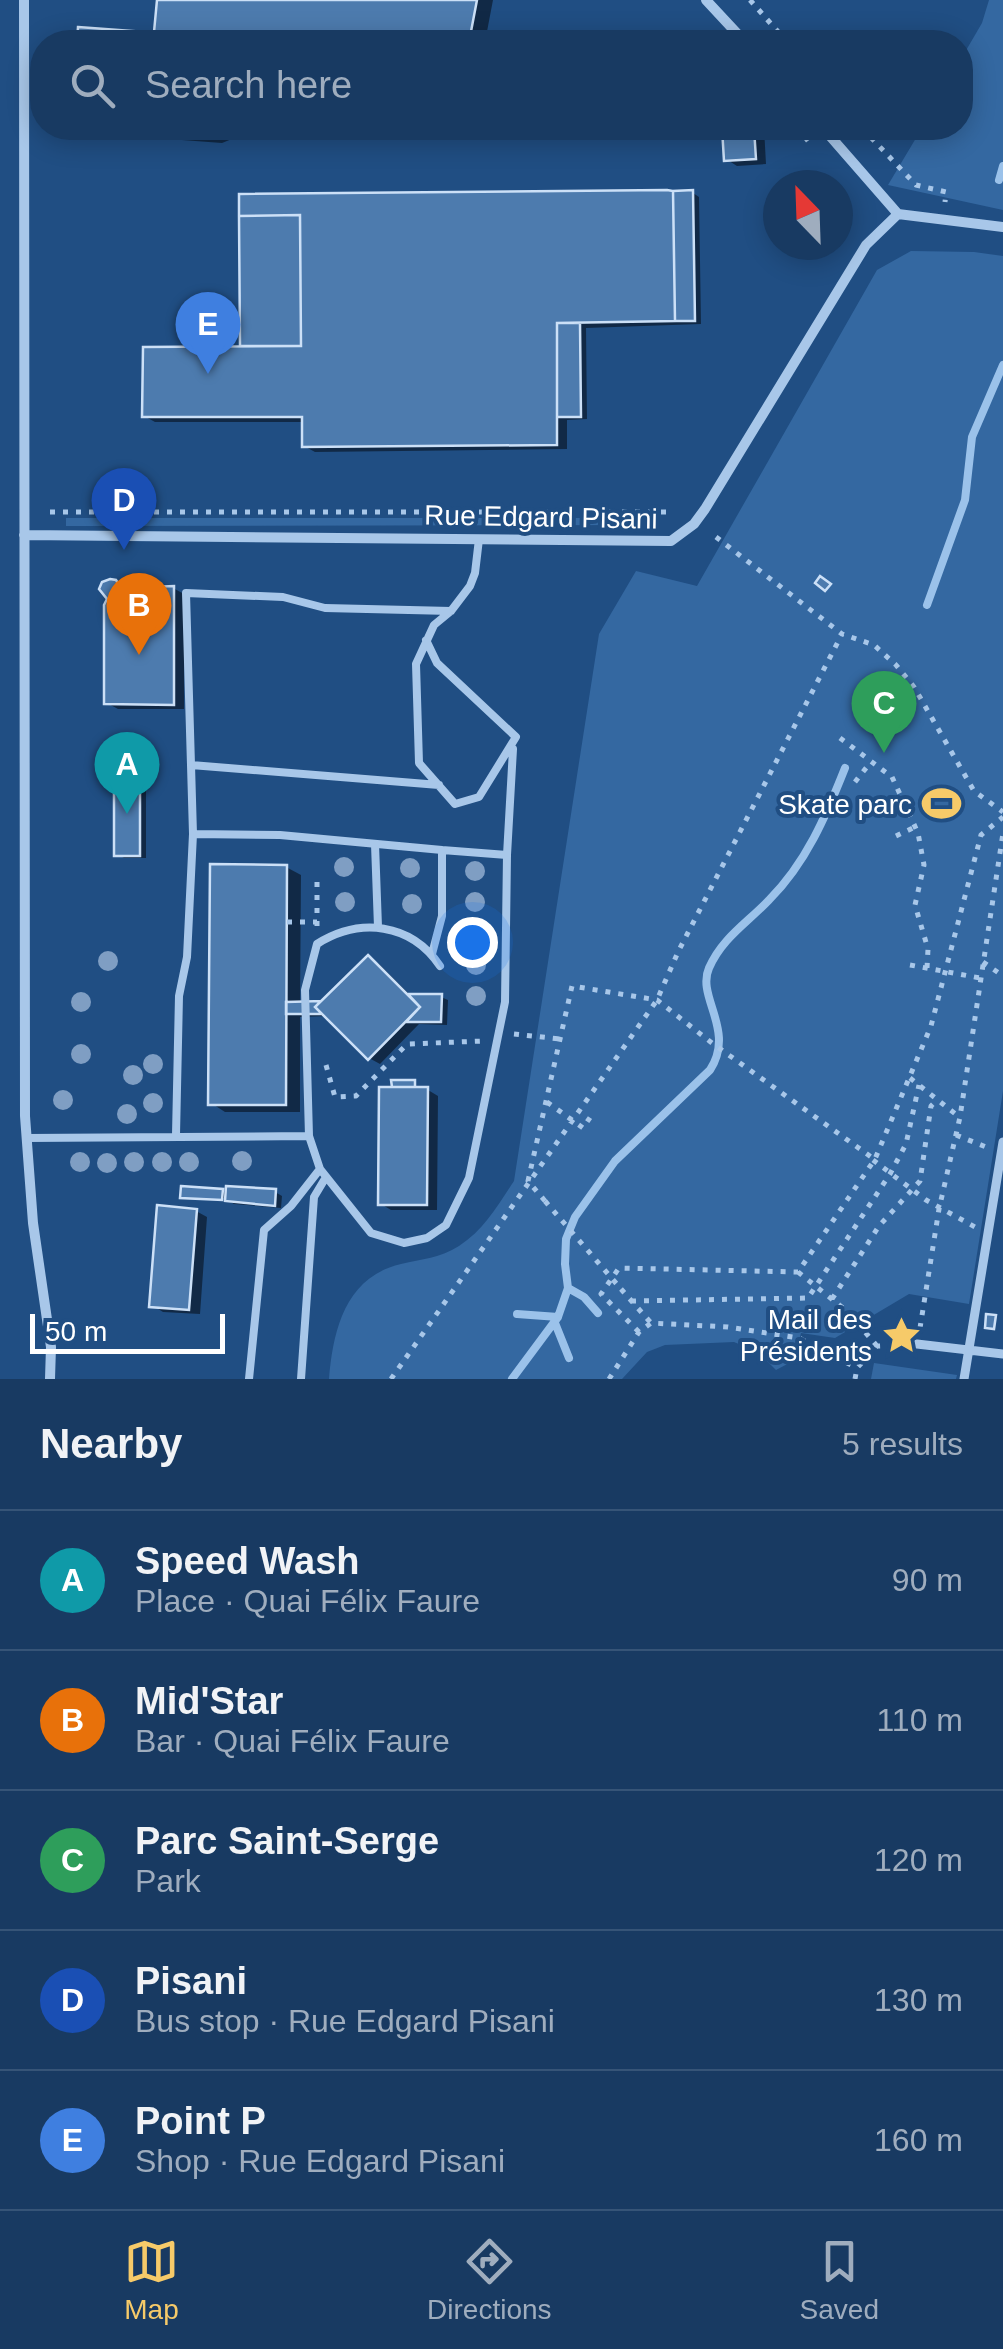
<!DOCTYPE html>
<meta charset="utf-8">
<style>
:root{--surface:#183a62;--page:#214168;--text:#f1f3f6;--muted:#9fadbe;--line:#365477;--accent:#f6ca69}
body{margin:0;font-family:Helvetica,sans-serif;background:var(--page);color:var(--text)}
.compass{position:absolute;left:763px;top:170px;width:90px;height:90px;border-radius:50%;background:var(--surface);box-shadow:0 5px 25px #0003;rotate:337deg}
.scale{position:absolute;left:30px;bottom:25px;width:195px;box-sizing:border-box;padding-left:10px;border:5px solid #fff;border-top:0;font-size:28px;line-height:35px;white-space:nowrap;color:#fff;-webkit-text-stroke:8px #204e83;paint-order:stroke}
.you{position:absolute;left:472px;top:942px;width:35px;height:35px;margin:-25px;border:8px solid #fff;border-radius:50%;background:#1a73e8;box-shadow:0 0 0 15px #1a73e833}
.badge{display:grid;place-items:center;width:65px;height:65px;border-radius:50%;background:var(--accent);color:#fff;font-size:32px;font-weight:700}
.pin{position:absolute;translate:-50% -82px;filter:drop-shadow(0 2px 5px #0008)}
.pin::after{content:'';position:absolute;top:52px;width:35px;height:30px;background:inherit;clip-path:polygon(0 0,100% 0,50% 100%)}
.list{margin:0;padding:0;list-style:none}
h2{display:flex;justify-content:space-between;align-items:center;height:130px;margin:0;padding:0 40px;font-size:42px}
h2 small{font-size:32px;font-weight:400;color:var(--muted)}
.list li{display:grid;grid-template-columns:65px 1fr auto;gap:30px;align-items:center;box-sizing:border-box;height:140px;padding:0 40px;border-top:2px solid var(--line)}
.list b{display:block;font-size:38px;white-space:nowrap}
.list p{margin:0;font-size:32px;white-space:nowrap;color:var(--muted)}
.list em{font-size:32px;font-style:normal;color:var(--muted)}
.icon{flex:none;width:55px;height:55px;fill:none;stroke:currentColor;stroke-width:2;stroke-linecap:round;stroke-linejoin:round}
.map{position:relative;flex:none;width:1003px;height:1379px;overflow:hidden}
.search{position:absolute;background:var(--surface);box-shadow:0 5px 25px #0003;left:30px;right:30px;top:30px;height:110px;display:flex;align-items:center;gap:25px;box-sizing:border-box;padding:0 35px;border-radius:40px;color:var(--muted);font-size:38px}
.sheet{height:830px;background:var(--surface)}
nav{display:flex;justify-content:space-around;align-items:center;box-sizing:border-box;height:140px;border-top:2px solid var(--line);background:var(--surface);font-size:28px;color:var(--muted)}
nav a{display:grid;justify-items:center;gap:5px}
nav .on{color:var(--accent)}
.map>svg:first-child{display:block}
</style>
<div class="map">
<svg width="1003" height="1379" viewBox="0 0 1003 1379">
<rect width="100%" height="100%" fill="#204e83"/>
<!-- green -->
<path fill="#3468a1" d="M989 0H1003V210L888 185 922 128H960L961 59 982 23Z
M911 251 974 252 1003 256V1091L969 1304 909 1294 835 1338 801 1333 795 1360 776 1370 758 1352 734 1342 665 1345 647 1352 622 1379H329C333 1331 345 1277 401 1264 422 1259 440 1258 459 1246 484 1230 498 1205 514 1181L599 634 636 571 697 586 877 270Z
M66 518H656V525L66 526Z
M874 1363 957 1375 956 1379H871Z"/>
<!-- shadow -->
<path fill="#0007" d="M159 0H493L485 42H79L80 29 157 35Z
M79 128H259L222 143 88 133Z
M724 128H764L766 164 737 166 726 159Z
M693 193 699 197 701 324 586 328 587 419 567 420V449L315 452 304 446V422H155L144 416 242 349V196Z
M115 583 128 590 173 588 184 594V709H118L107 703Z
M139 773 146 777V858H124L117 854Z
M286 867 301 875 300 1004H322L369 958 379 964 412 997H441L448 1000 447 1025 419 1024 380 1064 369 1058 328 1016 300 1017V1112H225L211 1103Z
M414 1082 417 1089 428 1090 438 1096 437 1210H391L381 1204Z
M222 1191 228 1195 275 1192 282 1196 281 1208 234 1204 224 1198H185Z
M196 1211 207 1217 200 1314 163 1312 152 1305Z"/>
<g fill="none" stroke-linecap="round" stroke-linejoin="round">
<!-- stream -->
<path stroke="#9bc2ea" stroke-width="8" d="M999 180 1003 166
M927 605 965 500 972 437 1003 365
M568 1288 584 1297 598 1313
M517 1314 558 1317
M555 1323 569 1358
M512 1379 558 1317 568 1288 565 1264 566 1239 575 1217 615 1161 710 1070C736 1030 696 997 709 968 722 938 747 923 769 900 806 863 826 816 845 768"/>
</g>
<!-- building -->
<path fill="#4d7bae" stroke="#cce0f7" stroke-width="2.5" d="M157 0H477L469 42H288L154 32Z
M78 27 173 34 288 42H77Z
M94 128H226L206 136Z
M722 128H754L756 159 724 161Z
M667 190 673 191 675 321 557 323V445L302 447V417H142L143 347 301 346 300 215 239 216V194Z
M693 190 695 321H675L673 191Z
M300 215 301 346H240L239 216Z
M557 323H580L581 417H557Z
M820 576 831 584 825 591 815 583Z
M110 579 116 580 121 588 174 586V705L104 704V605L107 599 99 589 102 582Z
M114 771H140V856H114Z
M210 864 287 865 286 1105H208Z
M368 955 420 1007 368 1060 315 1007Z
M408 994H442L441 1022H406L420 1007Z
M321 1001 315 1007 322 1014H286V1002Z
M391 1080H415V1087H392Z
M379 1087H428L427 1205H378Z
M181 1186 223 1189 222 1200 180 1198Z
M226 1186 276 1189 275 1206 225 1201Z
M157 1205 197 1209 189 1310 149 1307Z
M986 1314 996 1315 994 1329 985 1328Z"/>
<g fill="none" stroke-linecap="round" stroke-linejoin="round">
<!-- path -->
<path stroke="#a8c7e9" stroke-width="5" stroke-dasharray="5 8" stroke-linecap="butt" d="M750 0 787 42
M798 128 808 141
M862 128 916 185 946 192 945 202
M50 512H673
M716 537 842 634 874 645 896 665 914 687 974 791 1003 812
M840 738 892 777 918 833 924 865 915 905 928 949 927 968
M855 782 870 763
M896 836 915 827
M287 922H317
M317 926V879
M983 962 1003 976
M910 965 980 978
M514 1034 560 1039
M326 1065 335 1097 356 1096 407 1044 484 1041
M910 1078 958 1116
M547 1102 583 1128 591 1116
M956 1135 986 1147
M873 1160 926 1200 975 1227
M545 1201 528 1181 572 986 657 1000 712 1043 874 1159
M798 1272 848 1312 877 1346
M621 1289 651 1323
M832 1299 879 1226 920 1181 931 1106 937 1100
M631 1301 808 1298 890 1174 906 1144 919 1085
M920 1328 939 1209 960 1117 1003 833
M639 1332 601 1294 619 1268 798 1272 875 1159 931 1026 981 835 1003 817
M391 1379 657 1000 678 952 842 634
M609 1379 639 1332 651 1323 728 1327 799 1338 857 1368
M855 1379 857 1368 877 1346 903 1345"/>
<!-- service -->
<path stroke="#a8c7e9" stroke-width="8" d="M426 640 437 663 516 737 479 797 455 804 419 763 416 664 434 625 451 611 470 586 475 573 479 539
M191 765 439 785
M193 834 186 593 283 597 325 608 451 611
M375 844 378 927
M507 855 513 749
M440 966C411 923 360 917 317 944L305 990 309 1136 320 1169 371 1233 404 1243 427 1238 446 1225 469 1178 505 1002 507 855 442 850
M176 1135 179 996 187 957 193 834 280 835 442 850V916L432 954
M27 1138 309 1136
M249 1379 264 1230 291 1206 320 1169
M301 1379 314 1197 326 1177"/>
<!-- pedestrian -->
<path stroke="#a8c7e9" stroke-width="9" d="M917 1344 1003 1354
M964 1379 1003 1142"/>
<!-- minor -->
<path stroke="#a8c7e9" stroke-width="10" d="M24 0 25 1116 33 1223 51 1347 50 1379
M706 0 745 42
M823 128 898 214
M24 535 671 541 694 524 705 509 866 245 898 214 1003 227"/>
<!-- path-bridge -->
<path stroke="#a8c7e9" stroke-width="5" stroke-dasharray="5 8" stroke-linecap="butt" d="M545 1201 621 1289"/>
</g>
<!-- trees -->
<g fill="#7f9ec3">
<circle cx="344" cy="867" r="10"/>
<circle cx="410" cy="868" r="10"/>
<circle cx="475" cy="871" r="10"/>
<circle cx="345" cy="902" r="10"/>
<circle cx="475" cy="902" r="10"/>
<circle cx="412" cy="904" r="10"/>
<circle cx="475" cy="933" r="10"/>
<circle cx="108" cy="961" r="10"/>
<circle cx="476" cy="965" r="10"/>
<circle cx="476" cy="996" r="10"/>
<circle cx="81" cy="1002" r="10"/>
<circle cx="81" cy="1054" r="10"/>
<circle cx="153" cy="1064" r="10"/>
<circle cx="133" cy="1075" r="10"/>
<circle cx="63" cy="1100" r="10"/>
<circle cx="153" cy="1103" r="10"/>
<circle cx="127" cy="1114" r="10"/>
<circle cx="242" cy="1161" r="10"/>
<circle cx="80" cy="1162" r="10"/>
<circle cx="134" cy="1162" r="10"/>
<circle cx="162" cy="1162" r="10"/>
<circle cx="189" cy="1162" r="10"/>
<circle cx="107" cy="1163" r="10"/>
</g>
<!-- icons -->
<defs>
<symbol id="stadium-bare" viewBox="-9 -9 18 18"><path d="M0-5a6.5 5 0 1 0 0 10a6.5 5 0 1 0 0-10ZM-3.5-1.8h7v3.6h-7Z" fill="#f6ca69" stroke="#204e83" stroke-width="2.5" paint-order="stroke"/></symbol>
<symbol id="sight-bare" viewBox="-9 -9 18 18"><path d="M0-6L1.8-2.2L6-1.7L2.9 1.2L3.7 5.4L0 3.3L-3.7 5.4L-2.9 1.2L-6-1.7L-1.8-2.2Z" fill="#f6ca69" stroke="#204e83" stroke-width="2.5" paint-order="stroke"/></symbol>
</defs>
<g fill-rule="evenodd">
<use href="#stadium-bare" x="914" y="776" width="55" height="55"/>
<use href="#sight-bare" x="874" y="1308" width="55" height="55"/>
</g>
<g text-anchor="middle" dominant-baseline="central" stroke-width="8" stroke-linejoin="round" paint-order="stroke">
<!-- street labels -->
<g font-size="28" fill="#fff" stroke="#204e83">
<text transform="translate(541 517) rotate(1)">Rue Edgard Pisani</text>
</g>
<!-- poi labels -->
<g font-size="28" fill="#fff" stroke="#204e83" text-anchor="end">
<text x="912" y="804">Skate parc</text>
<text x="872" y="1319">Mail des<tspan x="872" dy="32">Présidents</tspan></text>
</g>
</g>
</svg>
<svg class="compass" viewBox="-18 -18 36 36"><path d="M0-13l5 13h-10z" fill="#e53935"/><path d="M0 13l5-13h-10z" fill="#9fadbe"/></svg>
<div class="scale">50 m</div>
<div class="you"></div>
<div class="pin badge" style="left:127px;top:814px;background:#0f9aa8">A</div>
<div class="pin badge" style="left:139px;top:655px;background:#e8710a">B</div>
<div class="pin badge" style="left:884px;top:753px;background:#2e9e5b">C</div>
<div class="pin badge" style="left:124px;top:550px;background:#1a4fb4">D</div>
<div class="pin badge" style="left:208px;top:374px;background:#3f7fe0">E</div>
<div class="search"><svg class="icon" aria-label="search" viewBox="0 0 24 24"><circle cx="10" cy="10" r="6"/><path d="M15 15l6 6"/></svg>Search here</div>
</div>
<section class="sheet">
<h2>Nearby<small>5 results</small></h2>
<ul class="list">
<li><span class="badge" style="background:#0f9aa8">A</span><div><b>Speed Wash</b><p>Place · Quai Félix Faure</p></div><em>90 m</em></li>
<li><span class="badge" style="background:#e8710a">B</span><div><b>Mid'Star</b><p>Bar · Quai Félix Faure</p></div><em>110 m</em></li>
<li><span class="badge" style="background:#2e9e5b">C</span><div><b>Parc Saint-Serge</b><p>Park</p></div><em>120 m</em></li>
<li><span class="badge" style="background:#1a4fb4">D</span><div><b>Pisani</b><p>Bus stop · Rue Edgard Pisani</p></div><em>130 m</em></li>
<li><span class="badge" style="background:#3f7fe0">E</span><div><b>Point P</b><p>Shop · Rue Edgard Pisani</p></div><em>160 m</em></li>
</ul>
</section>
<nav>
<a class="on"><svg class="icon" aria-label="map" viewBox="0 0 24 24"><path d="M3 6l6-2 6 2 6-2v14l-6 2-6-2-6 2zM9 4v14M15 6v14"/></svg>Map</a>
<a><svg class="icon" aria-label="directions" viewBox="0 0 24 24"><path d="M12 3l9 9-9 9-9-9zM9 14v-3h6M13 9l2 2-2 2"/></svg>Directions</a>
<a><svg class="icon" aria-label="saved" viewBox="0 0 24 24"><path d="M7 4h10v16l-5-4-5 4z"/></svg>Saved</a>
</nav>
